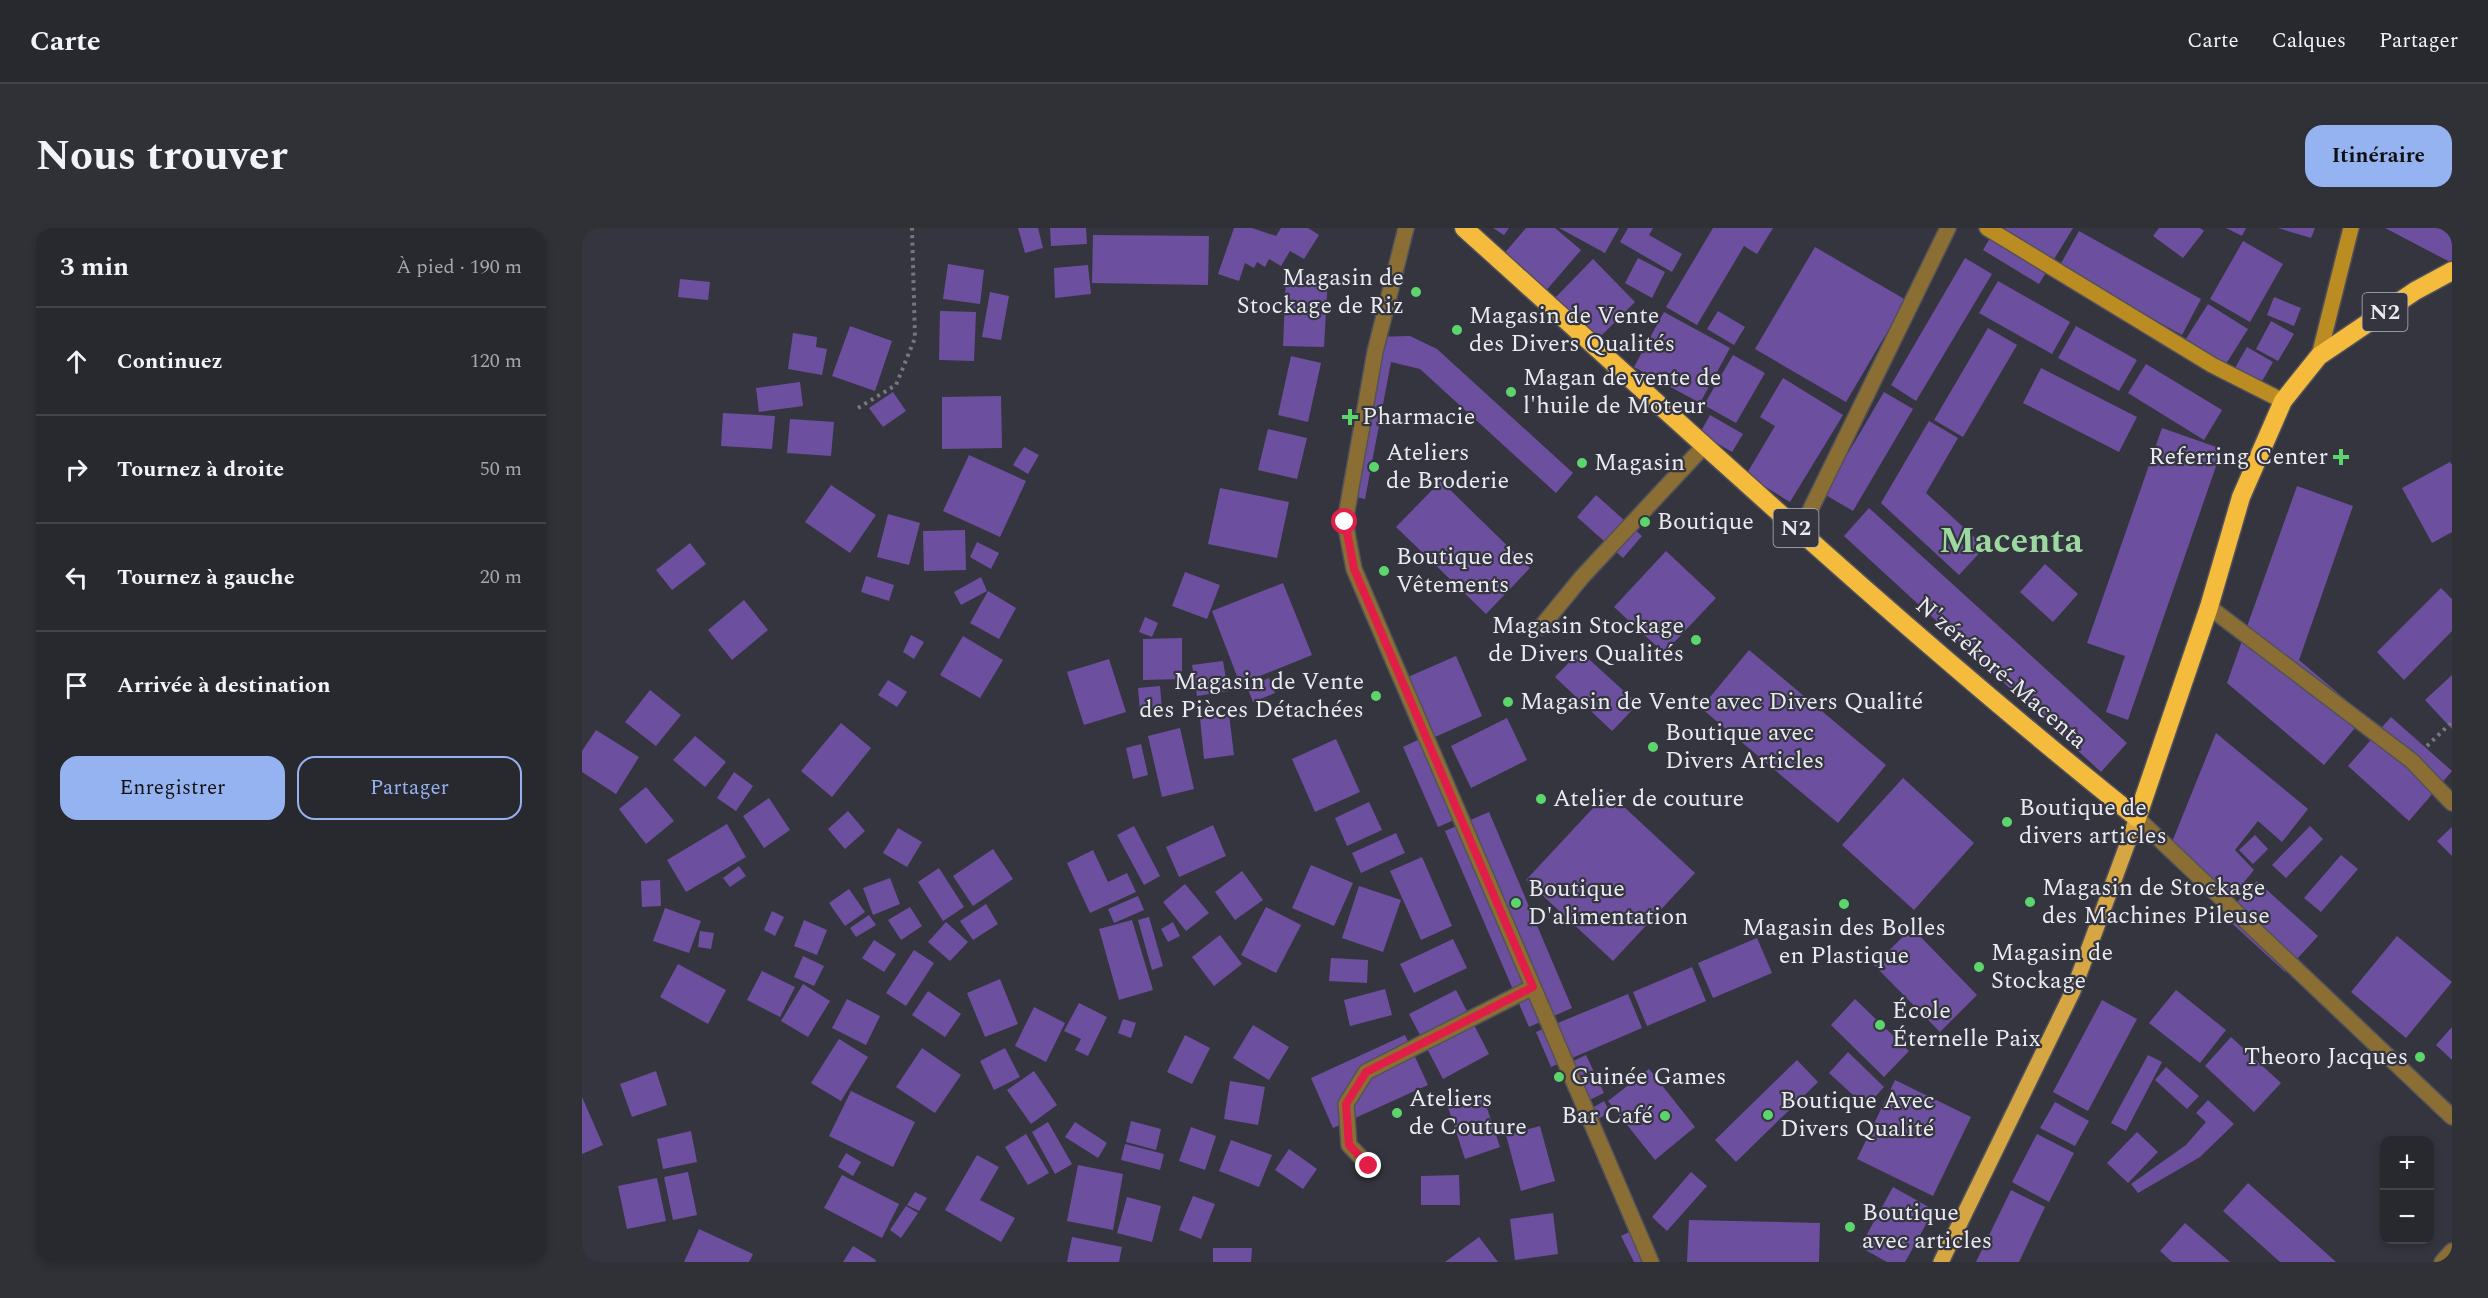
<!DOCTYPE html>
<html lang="fr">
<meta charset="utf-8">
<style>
:root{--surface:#28282f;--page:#303037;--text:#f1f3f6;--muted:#a5a6aa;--line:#44444b;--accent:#95b2f1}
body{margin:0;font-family:Spectral,serif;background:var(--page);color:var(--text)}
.controls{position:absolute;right:18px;bottom:18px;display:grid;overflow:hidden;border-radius:12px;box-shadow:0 3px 9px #0003}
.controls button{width:54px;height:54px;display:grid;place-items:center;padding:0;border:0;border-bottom:2px solid var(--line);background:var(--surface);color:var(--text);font:30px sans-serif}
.stop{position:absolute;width:18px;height:18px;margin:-14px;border:4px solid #e11d48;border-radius:50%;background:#fff}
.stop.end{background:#e11d48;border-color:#fff;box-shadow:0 2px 6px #0008}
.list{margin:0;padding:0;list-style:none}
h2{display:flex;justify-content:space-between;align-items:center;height:78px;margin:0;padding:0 24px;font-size:26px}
h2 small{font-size:20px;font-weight:400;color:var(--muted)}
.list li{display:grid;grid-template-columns:39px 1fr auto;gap:18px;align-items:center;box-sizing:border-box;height:108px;padding:0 24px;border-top:2px solid var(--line)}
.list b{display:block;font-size:22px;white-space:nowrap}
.list em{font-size:20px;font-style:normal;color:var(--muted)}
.actions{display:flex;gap:12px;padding:18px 24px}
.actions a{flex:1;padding:14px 0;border:2px solid var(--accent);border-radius:18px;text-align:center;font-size:21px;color:var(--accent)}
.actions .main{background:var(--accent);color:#111}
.icon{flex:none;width:33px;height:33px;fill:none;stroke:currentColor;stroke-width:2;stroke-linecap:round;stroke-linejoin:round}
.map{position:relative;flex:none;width:1870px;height:1034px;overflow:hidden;border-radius:18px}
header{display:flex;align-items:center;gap:36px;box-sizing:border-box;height:84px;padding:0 30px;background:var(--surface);border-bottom:2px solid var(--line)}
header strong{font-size:28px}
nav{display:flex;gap:33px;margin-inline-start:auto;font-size:21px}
.intro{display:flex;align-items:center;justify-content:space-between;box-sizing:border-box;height:144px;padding:0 36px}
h1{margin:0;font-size:42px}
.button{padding:15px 27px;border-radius:18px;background:var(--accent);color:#111;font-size:21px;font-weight:700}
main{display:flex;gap:36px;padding:0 36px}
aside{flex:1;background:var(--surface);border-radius:18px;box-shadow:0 3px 9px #0003}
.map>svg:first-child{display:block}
</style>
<header>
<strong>Carte</strong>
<nav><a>Carte</a><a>Calques</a><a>Partager</a></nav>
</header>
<div class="intro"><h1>Nous trouver</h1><a class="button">Itinéraire</a></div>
<main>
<aside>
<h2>3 min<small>À pied · 190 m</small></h2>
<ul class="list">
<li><svg class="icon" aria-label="ahead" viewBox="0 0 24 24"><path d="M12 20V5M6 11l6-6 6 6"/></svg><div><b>Continuez</b></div><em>120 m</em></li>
<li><svg class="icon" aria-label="right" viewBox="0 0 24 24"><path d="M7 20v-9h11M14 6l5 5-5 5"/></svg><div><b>Tournez à droite</b></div><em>50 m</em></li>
<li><svg class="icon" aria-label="left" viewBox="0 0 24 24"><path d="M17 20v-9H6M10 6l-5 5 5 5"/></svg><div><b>Tournez à gauche</b></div><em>20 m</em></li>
<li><svg class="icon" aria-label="arrive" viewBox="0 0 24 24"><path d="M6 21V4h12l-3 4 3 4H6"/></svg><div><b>Arrivée à destination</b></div></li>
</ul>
<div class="actions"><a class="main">Enregistrer</a><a>Partager</a></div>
</aside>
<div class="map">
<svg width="1870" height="1034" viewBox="0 0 1870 1034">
<rect width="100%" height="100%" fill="#35353f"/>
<!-- building -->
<path fill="#6d4fa0" d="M436 0H456L461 20 443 25Z
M468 0H504L505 16 469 18Z
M652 0H670L694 8 699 0H726L737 7 722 31 708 23 699 38 687 31 683 39 675 34 672 40 663 35 657 53 636 46Z
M911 0H927L922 7Z
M944 0H973L999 22 962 65 920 28Z
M977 0H1037L1023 25Z
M1046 0H1071L1067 7 1100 26 1090 44 1038 14Z
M1131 0H1191L1175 26 1162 18 1115 97 1084 79Z
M1414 0H1491L1457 56 1401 22Z
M1577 0H1618L1622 3 1601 30 1571 8Z
M1644 0H1664L1660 8Z
M1696 0H1733L1729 10Z
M1803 0H1870V35Z
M1497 3 1619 71 1600 107 1477 39Z
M511 7 627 8 626 57 510 55Z
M1661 13 1701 36 1668 94 1628 71Z
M1233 19 1324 72 1264 174 1173 121Z
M1056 30 1083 44 1070 70 1043 55Z
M1383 30 1410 46 1334 173 1309 157Z
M1011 31 1053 74 1013 114 971 72Z
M366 36 402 42 398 76 361 71Z
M506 37 509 66 473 70 472 40Z
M704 47 746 48 742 119 701 118Z
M98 51 128 54 126 72 96 69Z
M1416 53 1488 94 1470 126 1397 85Z
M408 64 427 68 419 112 400 109Z
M1692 69 1719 80 1712 98 1685 87Z
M1626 76 1666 101 1637 147 1597 122Z
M358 83 394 84 392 133 357 132Z
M1136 83 1163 99 1152 117 1125 101Z
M1082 84 1148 120 1118 175 1052 139Z
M1689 93 1712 106 1696 133 1674 121Z
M268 98 310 113 293 163 250 148Z
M1494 98 1555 132 1537 163 1476 130Z
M1406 100 1435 117 1381 209 1352 192Z
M211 105 235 109 234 119 245 121 240 147 206 141Z
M828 108 855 121 991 245 974 265 838 141 809 134 783 271 759 266 789 109Z
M1665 119 1691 134 1675 162 1649 147Z
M1151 127 1183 145 1154 195 1122 177Z
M709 128 739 135 726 194 696 187Z
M1564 136 1640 182 1622 212 1546 165Z
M1459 140 1555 189 1537 224 1441 175Z
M1201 150 1261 187 1208 274 1164 247 1193 198 1178 189Z
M218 154 221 178 177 184 174 160Z
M311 164 324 183 301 199 287 180Z
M1302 164 1331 181 1271 283 1242 266Z
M419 168 420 220 360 221V169Z
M141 185 193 188 190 221 139 218Z
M1128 187 1161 206 1150 224 1118 205Z
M208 191 252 194 249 228 205 225Z
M1347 193 1376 210 1344 265 1403 319 1377 347 1299 275Z
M1580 200 1640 221 1546 492 1524 484 1543 428 1505 415Z
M686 201 725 210 715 251 676 242Z
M442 219 457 227 446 246 431 237Z
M387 227 444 253 418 309 361 283Z
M1868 234 1870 237V304L1850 315 1820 260Z
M859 253 948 340 904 386 814 299Z
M249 257 294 287 268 325 223 294Z
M1715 258 1771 278 1717 432 1783 488 1742 537 1645 455Z
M638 260 707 274 695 330 626 316Z
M1014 267 1060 308 1041 330 995 289Z
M1287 280 1545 515 1519 544 1262 308Z
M306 286 338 295 327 337 295 329Z
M383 302 384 342 342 343 341 303Z
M395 314 417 325 409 341 388 329Z
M108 315 124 336 90 362 74 342Z
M1084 323 1134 370 1082 425 1032 379Z
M1463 336 1496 366 1471 394 1438 364Z
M603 344 638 357 625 391 590 378Z
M284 348 312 357 307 373 279 364Z
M399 349 405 363 379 377 372 364Z
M701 355 730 427 658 456 630 383Z
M1859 360 1870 371V403L1822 452 1795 424Z
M406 363 434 380 417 411 388 395Z
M162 372 186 402 150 432 126 402Z
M563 389 576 395 570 409 557 404Z
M329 407 342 414 332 431 321 424Z
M381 408 421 432 398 470 358 447Z
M600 410V451L561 452V411Z
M1167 422 1304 537 1256 595 1119 480Z
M998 423 1056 476 1030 503 973 449Z
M874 428 900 488 853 509 826 449Z
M527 431 544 484 502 497 485 444Z
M641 433 646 463 615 468 610 437Z
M1870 447V501L1843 472Z
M687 450 693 465 671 474 665 459Z
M306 452 325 464 315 479 296 467Z
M578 458 580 481 558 483 556 460Z
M68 462 99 487 74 518 43 494Z
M647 486 652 527 622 531 618 490Z
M1809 489 1870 543 1827 593 1766 538Z
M925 490 945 532 889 560 869 518Z
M259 495 289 520 250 569 219 543Z
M598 500 612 561 580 569 566 508Z
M14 502 57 529 34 566 0 544V523Z
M1634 505 1726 581 1700 614 1676 593 1653 622 1672 642 1643 677 1586 624Z
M113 508 144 534 123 559 91 532Z
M844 508 879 589 856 599 821 519Z
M754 511 778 564 733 584 710 531Z
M559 516 566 547 551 551 544 520Z
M152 544 171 558 154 583 135 570Z
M1321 550 1392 615 1332 682 1260 617Z
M64 559 92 593 64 616 37 581Z
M1026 564 1113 645 1031 733 944 652Z
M187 570 208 602 182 620 161 588Z
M787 574 800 602 765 618 753 590Z
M266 583 283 603 263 621 246 601Z
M907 584 990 780 947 799 863 603Z
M145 596 164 629 104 664 85 632Z
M631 597 644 628 597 649 584 619Z
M552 598 578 648 562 657 535 607Z
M1728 598 1741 611 1704 650 1690 637Z
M1870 599V628L1855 613Z
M316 600 340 614 325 639 301 625Z
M814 605 823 625 779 645 770 625Z
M1673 607 1686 621 1671 636 1657 622Z
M411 621 431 651 391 678 371 648Z
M511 622 526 654 545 645 554 664 508 685 485 635Z
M1759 627 1776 641 1739 684 1722 670Z
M840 629 870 698 839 712 808 643Z
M729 637 771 655 752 698 710 680Z
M157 638 164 648 148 659 141 650Z
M357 640 382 679 361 693 336 654Z
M660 643 681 672 653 692 633 664Z
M308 650 318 676 291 687 281 660Z
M78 652 79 678 60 679 59 653Z
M1675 653 1736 708 1703 744 1642 688Z
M603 656 627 685 604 703 581 674Z
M777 658 819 672 801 724 760 710Z
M267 661 283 684 263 698 247 675Z
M556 668 562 682 532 695 526 681Z
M404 676 416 696 391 712 378 693Z
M328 679 340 698 319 712 306 692Z
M684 679 719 697 694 745 659 727Z
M83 680 119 693 107 725 71 713Z
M190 683 202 689 193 708 182 702Z
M287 687 294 697 274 709 268 700Z
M567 689 581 738 570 742 556 692Z
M222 692 245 702 235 727 212 718Z
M550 692 571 762 537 772 517 701Z
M364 694 386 714 368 733 346 714Z
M591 694 598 708 586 714 579 701Z
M1330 700 1395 767 1358 804 1292 737Z
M118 703 132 705 129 721 116 719Z
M638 707 660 736 632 758 610 729Z
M1815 708 1870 754 1824 810 1769 764Z
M1175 710 1190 745 1131 770 1116 735Z
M871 711 885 740 832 765 818 736Z
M292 712 314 726 302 744 280 730Z
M332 722 352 735 324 778 304 765Z
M221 728 242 738 232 758 212 749Z
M749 730 786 732 785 755 747 753Z
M96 736 144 762 126 796 78 769Z
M1110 739 1124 773 1065 798 1051 764Z
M180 743 213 759 198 789 165 772Z
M418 751 436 796 403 809 385 765Z
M221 756 248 773 226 809 199 793Z
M803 761 810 787 768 798 762 772Z
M874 762 907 826 861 851 827 786Z
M1594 762 1644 802 1618 835 1567 795Z
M346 763 379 786 363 809 330 787Z
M1046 766 1060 800 969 839 954 804Z
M265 771 298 788 284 817 250 800Z
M1273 771 1327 823 1302 849 1249 797Z
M1520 772 1555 791 1506 883 1471 864Z
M497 775 525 789 506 828 493 822 499 811 482 803Z
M452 779 483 795 464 834 433 818Z
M541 791 554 795 549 810 536 805Z
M671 797 707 819 687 852 651 830Z
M1870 799V832L1854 817Z
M603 807 628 820 610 856 585 844Z
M823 807 846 857 751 900 729 850Z
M1649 809 1699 855 1672 884 1623 838Z
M257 811 286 829 259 873 229 855Z
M340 820 379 847 353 885 314 859Z
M423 820 438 849 412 862 398 833Z
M1266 824 1302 859 1284 879 1247 845Z
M1004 827 1022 865 997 877 979 839Z
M1566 827 1580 834 1544 903 1529 895Z
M1215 832 1236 854 1154 934 1133 912Z
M1584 839 1617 868 1605 881 1573 852Z
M1067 841 1113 899 1073 932 1026 873Z
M74 843 85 877 50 889 38 856Z
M452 843 475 877 449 896 425 862Z
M1313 852 1389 889 1351 968 1275 931Z
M648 853 683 859 676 897 642 891Z
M269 863 333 894 311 939 247 908Z
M900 865 918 919 883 931 865 876Z
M0 869 21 917 0 926Z
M1626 872 1652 896 1618 929 1556 965 1549 956 1604 917 1624 894 1614 885Z
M1022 873 1028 884 1011 894 1005 883Z
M1473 874 1507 893 1493 918 1458 900Z
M549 893 579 901 574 922 544 914Z
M466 894 490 936 473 946 450 904Z
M493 894 525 915 516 930 483 909Z
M958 898 973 953 939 963 924 907Z
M609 899 634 908 623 942 597 933Z
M109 903 115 934 81 941 75 911Z
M1555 904 1576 924 1546 955 1525 935Z
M444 906 467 945 446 957 423 919Z
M1455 906 1492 925 1467 974 1430 954Z
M649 912 690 927 677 959 637 943Z
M543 916 582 926 578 942 539 932Z
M707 921 735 941 721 961 693 942Z
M264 925 279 934 271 948 256 939Z
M395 927 417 939 398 972 433 990 419 1014 363 982Z
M496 937 541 946 531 1002 485 993Z
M106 944 115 987 91 992 82 949Z
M1109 944 1125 958 1085 1003 1070 989Z
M260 947 317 976 300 1010 242 980Z
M877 947 878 977H839V948Z
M75 950 84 993 45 1001 36 958Z
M1666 955 1754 1034H1698L1641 983Z
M1311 959 1352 982 1323 1034H1305L1278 1019Z
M1429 962 1463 979 1437 1034H1394Z
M333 964 345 970 337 983 325 977Z
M611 968 633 976 619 1011 597 1002Z
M545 969 579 978 570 1014 535 1005Z
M324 978 336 985 319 1010 308 1002Z
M971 985 976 1026 933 1032 928 991Z
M1107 992 1238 995 1237 1034H1105Z
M1603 995 1648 1034H1590L1578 1023Z
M117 1001 171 1026 167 1034H102Z
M1051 1002 1067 1034H1052L1039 1008Z
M490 1009 540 1019 537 1034H485Z
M897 1009 916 1034H863Z
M271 1018 294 1032 293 1034H261Z
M631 1020H670L669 1034H631Z
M0 1026 11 1034H0Z"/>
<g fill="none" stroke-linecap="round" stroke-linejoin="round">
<defs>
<path id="street" d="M824 0 793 124 763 294 772 341 1069 1034
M1218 303 1366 0
M1627 379 1830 533 1870 575
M959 399 1000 349 1123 217
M1555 590 1870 889
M787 938 767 917 764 876 784 844 951 759
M1860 1034 1870 1023"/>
<path id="secondary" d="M1405 0 1630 137 1701 173
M1737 128 1769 0"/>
<path id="primary" d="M1359 1034 1491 763 1555 590"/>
<path id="highway" d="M882 0C1104 200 1322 404 1555 590L1627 379 1659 269 1701 173 1737 128 1833 63 1870 43"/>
</defs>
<!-- street casing -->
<use href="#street" stroke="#52525b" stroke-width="18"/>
<!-- secondary casing -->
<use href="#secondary" stroke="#52525b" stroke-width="18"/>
<!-- primary casing -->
<use href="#primary" stroke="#52525b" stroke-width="18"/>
<!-- highway casing -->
<use href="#highway" stroke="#52525b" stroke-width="21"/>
<!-- path -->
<path stroke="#777780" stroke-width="4" stroke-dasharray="3 4.5" stroke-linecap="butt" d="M276 180 314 157 333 110 330 0
M1845 518 1870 494"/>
<!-- street -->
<use href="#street" stroke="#8a6e34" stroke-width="15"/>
<!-- secondary -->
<use href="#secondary" stroke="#ba8c21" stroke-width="15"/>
<!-- primary -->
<use href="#primary" stroke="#d5a642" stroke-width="15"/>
<!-- highway -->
<use href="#highway" stroke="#f4bb3d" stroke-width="18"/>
</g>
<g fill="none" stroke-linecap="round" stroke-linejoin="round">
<!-- route -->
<path stroke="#e11d48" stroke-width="8" d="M763 294 772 341 951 759 784 844 764 876 767 917 787 938"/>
</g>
<!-- markers -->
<g fill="#5cd56d" stroke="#35353f" stroke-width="2">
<circle cx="834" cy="64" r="6"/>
<circle cx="875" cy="102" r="6"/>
<circle cx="929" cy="164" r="6"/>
<path d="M765 180h6v6h6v6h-6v6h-6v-6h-6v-6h6z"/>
<path d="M1756 220h6v6h6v6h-6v6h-6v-6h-6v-6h6z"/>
<circle cx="1000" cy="235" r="6"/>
<circle cx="792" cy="239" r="6"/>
<circle cx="1063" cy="294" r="6"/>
<circle cx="802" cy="343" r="6"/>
<circle cx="1114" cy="412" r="6"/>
<circle cx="794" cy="468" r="6"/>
<circle cx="926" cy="474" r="6"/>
<circle cx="1071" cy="519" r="6"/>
<circle cx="959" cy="571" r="6"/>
<circle cx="1425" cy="594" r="6"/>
<circle cx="1448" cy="674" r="6"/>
<circle cx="934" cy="675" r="6"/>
<circle cx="1262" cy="676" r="6"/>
<circle cx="1397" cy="739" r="6"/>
<circle cx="1298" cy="797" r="6"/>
<circle cx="1838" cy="829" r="6"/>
<circle cx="977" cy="849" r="6"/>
<circle cx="815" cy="885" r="6"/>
<circle cx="1186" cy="887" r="6"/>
<circle cx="1083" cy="888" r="6"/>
<circle cx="1268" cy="999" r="6"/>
</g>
<g text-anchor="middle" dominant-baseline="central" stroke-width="4.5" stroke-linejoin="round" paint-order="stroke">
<!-- shield labels -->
<g fill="#35353f" stroke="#b4b4bc" stroke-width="1.5">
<rect x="1780.5" y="65" width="45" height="38" rx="4.5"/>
<rect x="1191.5" y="281" width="45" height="38" rx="4.5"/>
</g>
<g font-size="22" font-weight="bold" fill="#eaeaf1">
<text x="1803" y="84">N2</text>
<text x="1214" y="300">N2</text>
</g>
<!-- poi labels -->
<g font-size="24" fill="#eaeaf1" stroke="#35353f" text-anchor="start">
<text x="822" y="50" text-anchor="end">Magasin de<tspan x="822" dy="28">Stockage de Riz</tspan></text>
<text x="887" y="88">Magasin de Vente<tspan x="887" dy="28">des Divers Qualités</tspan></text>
<text x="941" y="150">Magan de vente de<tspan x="941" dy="28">l'huile de Moteur</tspan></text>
<text x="780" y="189">Pharmacie</text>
<text x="804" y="225">Ateliers<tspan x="804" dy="28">de Broderie</tspan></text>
<text x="1746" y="229" text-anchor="end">Referring Center</text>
<text x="1012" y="235">Magasin</text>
<text x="1075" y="294">Boutique</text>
<text x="814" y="329">Boutique des<tspan x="814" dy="28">Vêtements</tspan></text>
<text x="1102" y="398" text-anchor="end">Magasin Stockage<tspan x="1102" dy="28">de Divers Qualités</tspan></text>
<text x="782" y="454" text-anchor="end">Magasin de Vente<tspan x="782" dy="28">des Pièces Détachées</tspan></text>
<text x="938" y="474">Magasin de Vente avec Divers Qualité</text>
<text x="1083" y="505">Boutique avec<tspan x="1083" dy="28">Divers Articles</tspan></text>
<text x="971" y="571">Atelier de couture</text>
<text x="1437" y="580">Boutique de<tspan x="1437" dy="28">divers articles</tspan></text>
<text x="1460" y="660">Magasin de Stockage<tspan x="1460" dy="28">des Machines Pileuse</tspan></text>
<text x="946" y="661">Boutique<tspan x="946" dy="28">D'alimentation</tspan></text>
<text x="1262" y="700" text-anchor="middle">Magasin des Bolles<tspan x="1262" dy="28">en Plastique</tspan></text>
<text x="1409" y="725">Magasin de<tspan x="1409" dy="28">Stockage</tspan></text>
<text x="1310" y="783">École<tspan x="1310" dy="28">Éternelle Paix</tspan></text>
<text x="1826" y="829" text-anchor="end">Theoro Jacques</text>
<text x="989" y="849">Guinée Games</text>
<text x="827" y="871">Ateliers<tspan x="827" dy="28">de Couture</tspan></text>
<text x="1198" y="873">Boutique Avec<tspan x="1198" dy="28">Divers Qualité</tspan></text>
<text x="1071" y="888" text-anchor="end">Bar Café</text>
<text x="1280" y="985">Boutique<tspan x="1280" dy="28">avec articles</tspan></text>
</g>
<!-- street labels -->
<g font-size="24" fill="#eaeaf1" stroke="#35353f">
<text transform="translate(1419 445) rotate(41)">N'zérékoré-Macenta</text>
</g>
<!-- town labels -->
<g font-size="36" font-weight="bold" fill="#9cd9a0" stroke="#35353f">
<text x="1429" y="313">Macenta</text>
</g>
</g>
</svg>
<div class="controls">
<button>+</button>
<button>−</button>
</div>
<div class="stop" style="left:763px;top:294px"></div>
<div class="stop end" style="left:787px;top:938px"></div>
</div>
</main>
